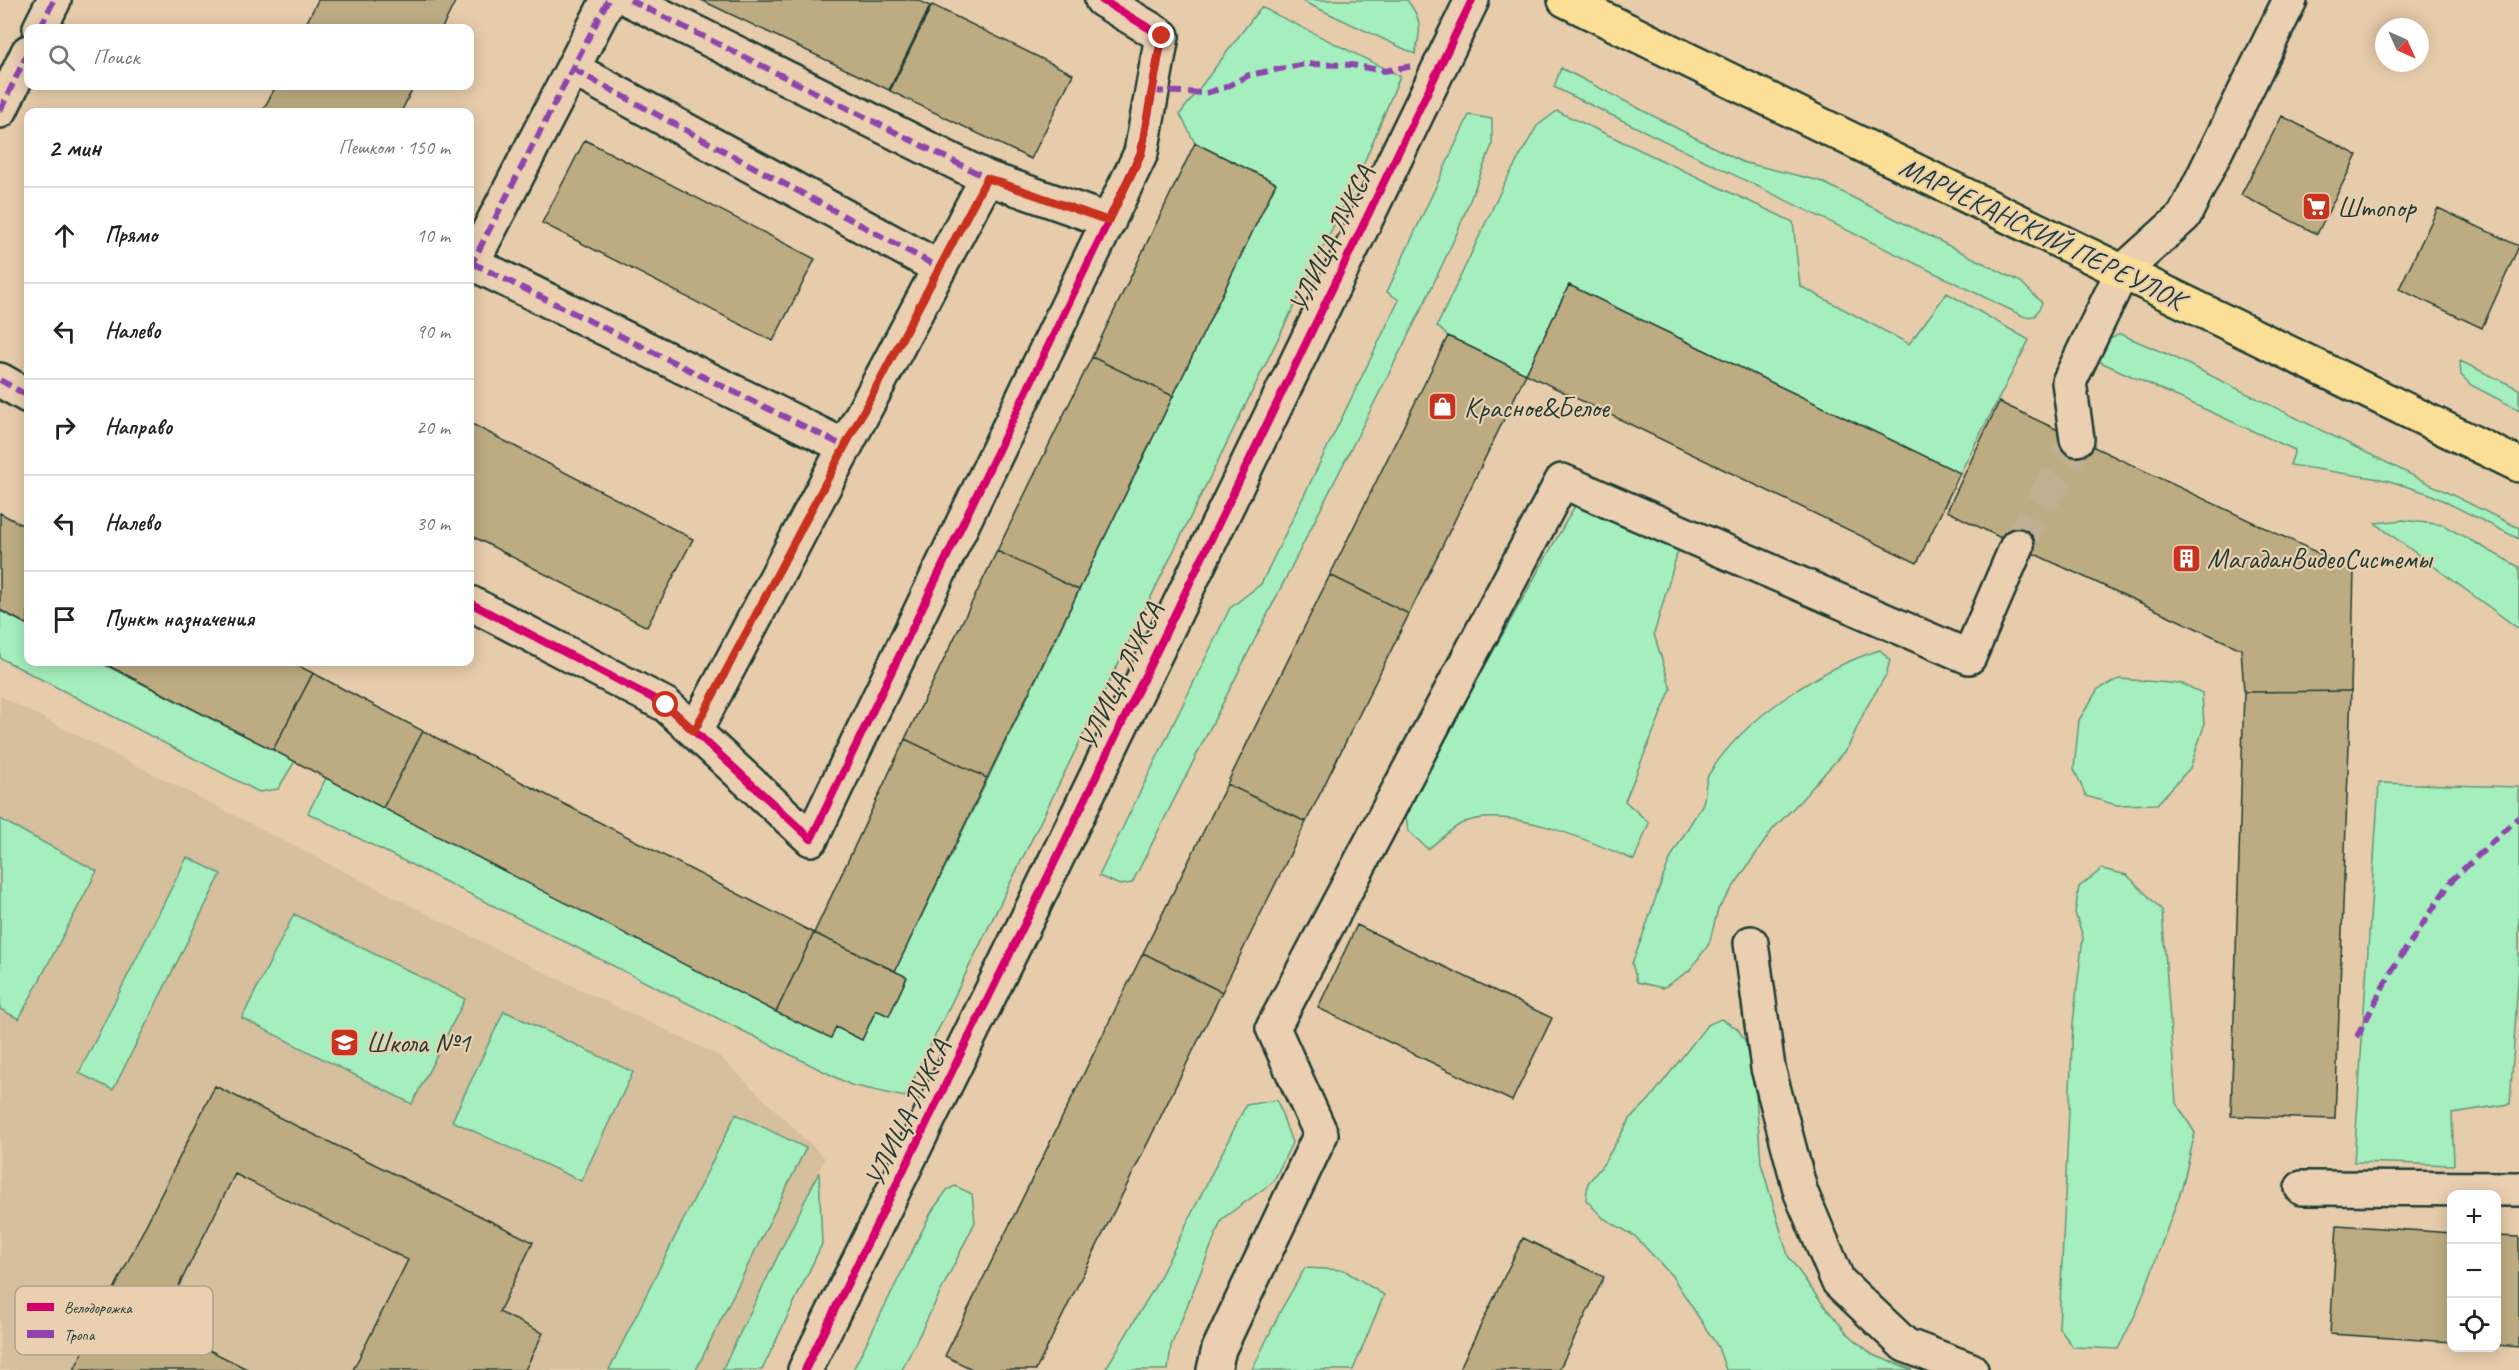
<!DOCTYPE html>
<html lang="ru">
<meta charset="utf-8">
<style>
:root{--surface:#fff;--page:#f6f6f6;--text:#222;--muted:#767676;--line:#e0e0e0}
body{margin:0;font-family:Caveat,sans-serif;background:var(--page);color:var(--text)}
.controls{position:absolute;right:18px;bottom:18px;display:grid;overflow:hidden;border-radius:12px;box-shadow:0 3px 15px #0003}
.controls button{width:54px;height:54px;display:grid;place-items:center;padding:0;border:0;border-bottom:2px solid var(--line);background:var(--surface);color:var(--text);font:30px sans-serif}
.compass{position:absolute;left:2375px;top:18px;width:54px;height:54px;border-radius:50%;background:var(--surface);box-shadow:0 3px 15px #0003;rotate:135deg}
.stop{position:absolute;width:18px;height:18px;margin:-14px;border:4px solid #c8321e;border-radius:50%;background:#fff}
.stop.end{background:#c8321e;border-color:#fff;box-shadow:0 2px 6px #0008}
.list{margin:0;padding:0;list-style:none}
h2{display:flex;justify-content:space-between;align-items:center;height:78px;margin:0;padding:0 24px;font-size:26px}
h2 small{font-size:20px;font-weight:400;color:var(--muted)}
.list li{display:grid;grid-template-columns:39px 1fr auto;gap:18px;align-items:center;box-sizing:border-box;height:96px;padding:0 24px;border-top:2px solid var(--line)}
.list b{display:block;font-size:22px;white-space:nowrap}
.list em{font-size:20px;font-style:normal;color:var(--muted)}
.icon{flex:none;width:33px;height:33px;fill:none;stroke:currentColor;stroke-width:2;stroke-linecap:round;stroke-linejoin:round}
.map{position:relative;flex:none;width:2519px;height:1370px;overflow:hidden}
.search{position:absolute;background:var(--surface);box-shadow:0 3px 15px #0003;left:24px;top:24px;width:450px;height:66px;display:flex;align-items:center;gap:15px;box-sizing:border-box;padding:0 21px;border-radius:12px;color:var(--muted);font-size:22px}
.panel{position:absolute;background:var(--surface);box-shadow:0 3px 15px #0003;left:24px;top:108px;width:450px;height:558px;border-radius:12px}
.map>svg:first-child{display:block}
</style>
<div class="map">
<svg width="2519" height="1370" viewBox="0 0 2519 1370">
<rect width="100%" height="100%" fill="#e7ccab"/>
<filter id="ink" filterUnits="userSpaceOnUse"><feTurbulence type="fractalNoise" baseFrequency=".0167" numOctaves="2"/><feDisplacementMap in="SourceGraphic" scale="12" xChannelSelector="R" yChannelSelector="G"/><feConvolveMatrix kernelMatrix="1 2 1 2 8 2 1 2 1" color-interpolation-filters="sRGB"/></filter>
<g filter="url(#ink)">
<!-- built -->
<path fill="#d6bf9d" d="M0 696 510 956 718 1055 825 1158 722 1370H0Z"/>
<!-- green -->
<path fill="#a5efbe" stroke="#629679" stroke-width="1.5" d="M1300 0H1407C1423 20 1421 31 1415 54Z
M1261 7 1400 76 1361 170 905 1097 851 1085 308 813 326 778 862 1040 876 1010 889 1016 907 977 895 971 1276 183 1195 143 1180 114Z
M1561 68 1742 162 1820 181 2021 282 2042 303 2035 316 2025 317 1554 87Z
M1557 111 1793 222 1800 286 1909 344 1947 293 2029 340 1960 473 1569 285 1526 374 1448 336 1437 326 1504 184 1537 126Z
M1469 115 1492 119V145L1457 233 1423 306 1132 883 1120 885 1099 876 1230 608 1261 584 1399 300 1387 292Z
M2120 334 2169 355 2519 528V539L2430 494 2386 480 2290 465 2295 450 2096 360 2104 342Z
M2460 361 2519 389V410L2471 385 2461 375Z
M1576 504 1679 547 1654 634 1671 689 1625 801 1649 823 1634 860C1592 842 1510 805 1465 822 1452 827 1439 841 1428 849L1408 831 1405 808Z
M2403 520 2443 525 2519 567V629L2375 523Z
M0 611 28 625V662H99L295 761 278 789 259 792 0 658Z
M1880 650 1890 660 1886 675 1866 708 1848 747 1803 798 1773 829 1718 909 1709 944 1689 971 1663 988 1637 982 1632 963C1646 930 1655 897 1668 864 1678 843 1690 825 1702 805 1707 796 1703 783 1709 774 1742 720 1820 668 1880 650Z
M2119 679 2183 684 2202 693 2204 726 2190 768 2157 804 2116 805 2086 796 2074 769 2079 720 2098 689Z
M2379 783 2519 787V966L2510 1104 2452 1113 2454 1165 2354 1162Z
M0 819 97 871 19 1019 0 1009Z
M187 857 221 874 113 1090 79 1073Z
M2102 869 2127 875 2162 910 2176 1103 2195 1133 2182 1188 2137 1311 2118 1349 2073 1347 2059 1328 2073 1023 2083 937 2075 913 2079 887Z
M294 914 465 999 412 1104 242 1018Z
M504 1011 633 1072 581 1181 452 1121Z
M1721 1019 1737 1028 1749 1047 1756 1095 1761 1163 1788 1256 1818 1298 1847 1333 1873 1355 1913 1370H1726L1718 1347 1672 1276 1635 1236 1603 1218 1586 1200 1588 1183 1604 1163 1630 1119 1649 1100 1707 1025Z
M1277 1100 1292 1143 1273 1182 1222 1219 1171 1346 1168 1370H1105L1156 1285 1246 1105Z
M736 1114 806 1148 696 1370H609Z
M819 1172 822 1244 762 1370H722Z
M955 1186 972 1194 975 1222 902 1370H853L932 1211 947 1190Z
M1305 1268 1344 1270 1384 1295 1353 1370H1252L1281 1310Z"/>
<!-- building -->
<path fill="#bdac82" stroke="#1f3d34" stroke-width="1.5" d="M318 0H456L442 28H304Z
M701 0H918L930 6 889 90Z
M932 5 1073 74 1031 159 890 91Z
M276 86H414L401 112H262Z
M2282 116 2357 155 2317 234 2241 195Z
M585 140 815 259 773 341 542 223Z
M1195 143 1276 183 1173 396 1092 357Z
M2438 208 2519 246 2482 328 2399 289Z
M1569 285 1960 473 1917 563 1526 374Z
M1448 336 1526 374 1409 614 1330 575Z
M1092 357 1173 396 1079 590 997 551Z
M1999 402 2354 570 2351 691 2244 692 2241 649 2017 546 1947 511Z
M470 423 693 539 647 627 470 535Z
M0 513 28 528V625L0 610Z
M997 551 1079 590 987 778 905 739Z
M1330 575 1409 614 1306 822 1227 784Z
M101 662H290L313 673 273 750Z
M313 673 423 731 383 808 273 750Z
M2351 691 2335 1119 2231 1116 2244 692Z
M423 731 814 933 776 1012 383 808Z
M905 739 987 778 895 971 814 933Z
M1227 784 1306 822 1222 992 1143 953Z
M1357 925 1552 1018 1512 1101 1318 1008Z
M814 933 907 977 889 1016 876 1010 862 1040 836 1027 831 1038 776 1012Z
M1143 953 1222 992 1036 1370H974L945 1356Z
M215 1086 533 1242 499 1312 543 1333 525 1370H353L408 1260 235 1174 159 1325 249 1370H74Z
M2337 1225 2452 1233V1342L2330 1334Z
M2496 1236 2519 1237V1347L2496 1345Z
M1523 1238 1604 1277 1559 1370H1459Z"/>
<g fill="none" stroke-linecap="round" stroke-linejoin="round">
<!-- minor-tunnel -->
<path stroke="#bfaf93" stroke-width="33" stroke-dasharray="33 16" stroke-linecap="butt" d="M2017 546 2077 439"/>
<defs>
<path id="minor" d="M630 0 987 178
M40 28 54 0
M573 69 938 267
M0 111 28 52
M472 263 844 446
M470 267 608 0
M0 380 28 396
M2077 439 2069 382 2122 272 2184 216 2290 0
M470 603 666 705 811 839 1141 153 1162 36 1102 0
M695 731 987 178 1109 221
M1751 943 1768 1068 1801 1193 1838 1281 1905 1345 1971 1370
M2302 1188 2519 1189
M805 1370 1033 907 1472 0
M1214 1370 1219 1349 1321 1134 1273 1028 1562 481 1969 657 2017 546"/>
<path id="major" d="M1565 0 2519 465"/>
</defs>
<!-- minor casing -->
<use href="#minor" stroke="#1f3d34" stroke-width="38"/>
<!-- major casing -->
<use href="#major" stroke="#1f3d34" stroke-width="38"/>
<!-- minor -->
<use href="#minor" stroke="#eacfb1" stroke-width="33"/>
<!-- major -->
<use href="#major" stroke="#fbdf96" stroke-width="33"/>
<!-- quiet -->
<path stroke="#8e44ad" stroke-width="6" stroke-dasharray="12 6" stroke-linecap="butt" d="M630 0 987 178
M40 28 54 0
M573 69 938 267
M1152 91 1206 93 1226 87 1249 75 1305 64 1352 65 1384 71 1413 66
M0 111 28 52
M472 263 844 446
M470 267 608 0
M0 380 28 396
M695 731 987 178 1109 221
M2357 1037 2392 970 2452 880 2519 817"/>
<defs>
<path id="cycleway" d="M470 603 666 705 811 839 1141 153 1162 36 1102 0
M805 1370 1033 907 1472 0"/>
</defs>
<!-- cycleway casing -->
<use href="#cycleway" stroke="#eacfb1" stroke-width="11"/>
<!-- cycleway -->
<use href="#cycleway" stroke="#d6006c" stroke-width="8"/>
</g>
</g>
<g fill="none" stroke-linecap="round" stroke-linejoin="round" filter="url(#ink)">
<!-- route -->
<path stroke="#c8321e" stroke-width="8" d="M666 705 694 731 987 178 1109 221 1141 153 1162 36"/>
</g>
<!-- icons -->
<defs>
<symbol id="supermarket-square" viewBox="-11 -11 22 22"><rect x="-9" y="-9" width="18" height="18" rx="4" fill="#c8321e" stroke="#eacfb1"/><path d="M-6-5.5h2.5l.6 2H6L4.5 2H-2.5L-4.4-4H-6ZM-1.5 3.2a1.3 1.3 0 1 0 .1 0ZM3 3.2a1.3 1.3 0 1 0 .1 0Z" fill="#fff"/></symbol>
<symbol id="shop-square" viewBox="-11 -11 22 22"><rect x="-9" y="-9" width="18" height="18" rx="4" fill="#c8321e" stroke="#eacfb1"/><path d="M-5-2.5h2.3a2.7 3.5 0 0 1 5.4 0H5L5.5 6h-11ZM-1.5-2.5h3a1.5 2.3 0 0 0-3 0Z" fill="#fff"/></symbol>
<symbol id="building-square" viewBox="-11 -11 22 22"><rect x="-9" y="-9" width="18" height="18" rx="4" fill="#c8321e" stroke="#eacfb1"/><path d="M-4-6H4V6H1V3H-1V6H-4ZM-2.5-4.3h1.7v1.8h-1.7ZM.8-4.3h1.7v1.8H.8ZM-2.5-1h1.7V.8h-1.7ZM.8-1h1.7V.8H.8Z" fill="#fff"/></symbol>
<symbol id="school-square" viewBox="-11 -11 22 22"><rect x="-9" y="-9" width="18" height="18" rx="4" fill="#c8321e" stroke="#eacfb1"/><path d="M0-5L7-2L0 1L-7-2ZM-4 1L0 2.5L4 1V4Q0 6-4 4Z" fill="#fff"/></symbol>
</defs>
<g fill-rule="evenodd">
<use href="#supermarket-square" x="2300" y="190" width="33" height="33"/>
<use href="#shop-square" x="1426" y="390" width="33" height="33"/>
<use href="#building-square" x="2170" y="542" width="33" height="33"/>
<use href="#school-square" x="328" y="1026" width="33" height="33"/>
</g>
<g text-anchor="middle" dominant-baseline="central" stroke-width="4.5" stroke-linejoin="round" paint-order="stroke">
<!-- poi labels -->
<g font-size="28" fill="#1f3d34" stroke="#eacfb1" text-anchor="start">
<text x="2337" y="207">Штопор</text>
<text x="1464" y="407">Красное&amp;Белое</text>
<text x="2207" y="558">МагаданВидеоСистемы</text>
<text x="366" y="1042">Школа №1</text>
</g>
<!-- street labels -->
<g font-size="28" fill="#1f3d34" stroke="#eacfb1">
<text transform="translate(2042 233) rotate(26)">МАРЧЕКАНСКИЙ ПЕРЕУЛОК</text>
<text transform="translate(1331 239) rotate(-64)">УЛИЦА ЛУКСА</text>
<text transform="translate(1120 676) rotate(-64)">УЛИЦА ЛУКСА</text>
<text transform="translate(907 1113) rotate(-64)">УЛИЦА ЛУКСА</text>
</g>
</g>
<!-- legend -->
<rect x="15" y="1286" width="198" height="69" rx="9" fill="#eacfb1" stroke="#ada38c" stroke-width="1.5"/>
<rect x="27" y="1303" width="27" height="8" fill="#d6006c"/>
<rect x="27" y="1330" width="27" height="8" fill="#8e44ad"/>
<g font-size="16" fill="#1f3d34">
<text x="64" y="1313">Велодорожка</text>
<text x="64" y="1340">Тропа</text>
</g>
</svg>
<div class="controls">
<button>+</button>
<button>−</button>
<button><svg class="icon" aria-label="locate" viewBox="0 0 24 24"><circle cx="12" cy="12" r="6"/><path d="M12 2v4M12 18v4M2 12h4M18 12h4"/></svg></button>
</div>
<svg class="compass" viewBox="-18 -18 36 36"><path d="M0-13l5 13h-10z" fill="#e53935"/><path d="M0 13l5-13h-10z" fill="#767676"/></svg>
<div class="stop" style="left:666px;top:705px"></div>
<div class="stop end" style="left:1162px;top:36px"></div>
<div class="search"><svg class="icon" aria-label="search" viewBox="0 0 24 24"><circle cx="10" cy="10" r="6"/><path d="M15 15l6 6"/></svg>Поиск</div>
<section class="panel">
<h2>2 мин<small>Пешком · 150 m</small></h2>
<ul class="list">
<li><svg class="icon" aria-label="ahead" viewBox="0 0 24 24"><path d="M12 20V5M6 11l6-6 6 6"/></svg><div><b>Прямо</b></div><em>10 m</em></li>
<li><svg class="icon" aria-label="left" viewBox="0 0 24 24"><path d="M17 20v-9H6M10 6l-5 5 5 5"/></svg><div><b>Налево</b></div><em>90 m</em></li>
<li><svg class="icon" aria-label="right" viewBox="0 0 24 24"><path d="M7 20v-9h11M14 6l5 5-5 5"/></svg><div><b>Направо</b></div><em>20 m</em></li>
<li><svg class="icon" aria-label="left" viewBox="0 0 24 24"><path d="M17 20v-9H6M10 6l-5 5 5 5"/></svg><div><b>Налево</b></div><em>30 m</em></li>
<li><svg class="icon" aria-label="arrive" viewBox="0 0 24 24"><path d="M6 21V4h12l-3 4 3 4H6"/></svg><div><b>Пункт назначения</b></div></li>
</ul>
</section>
</div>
